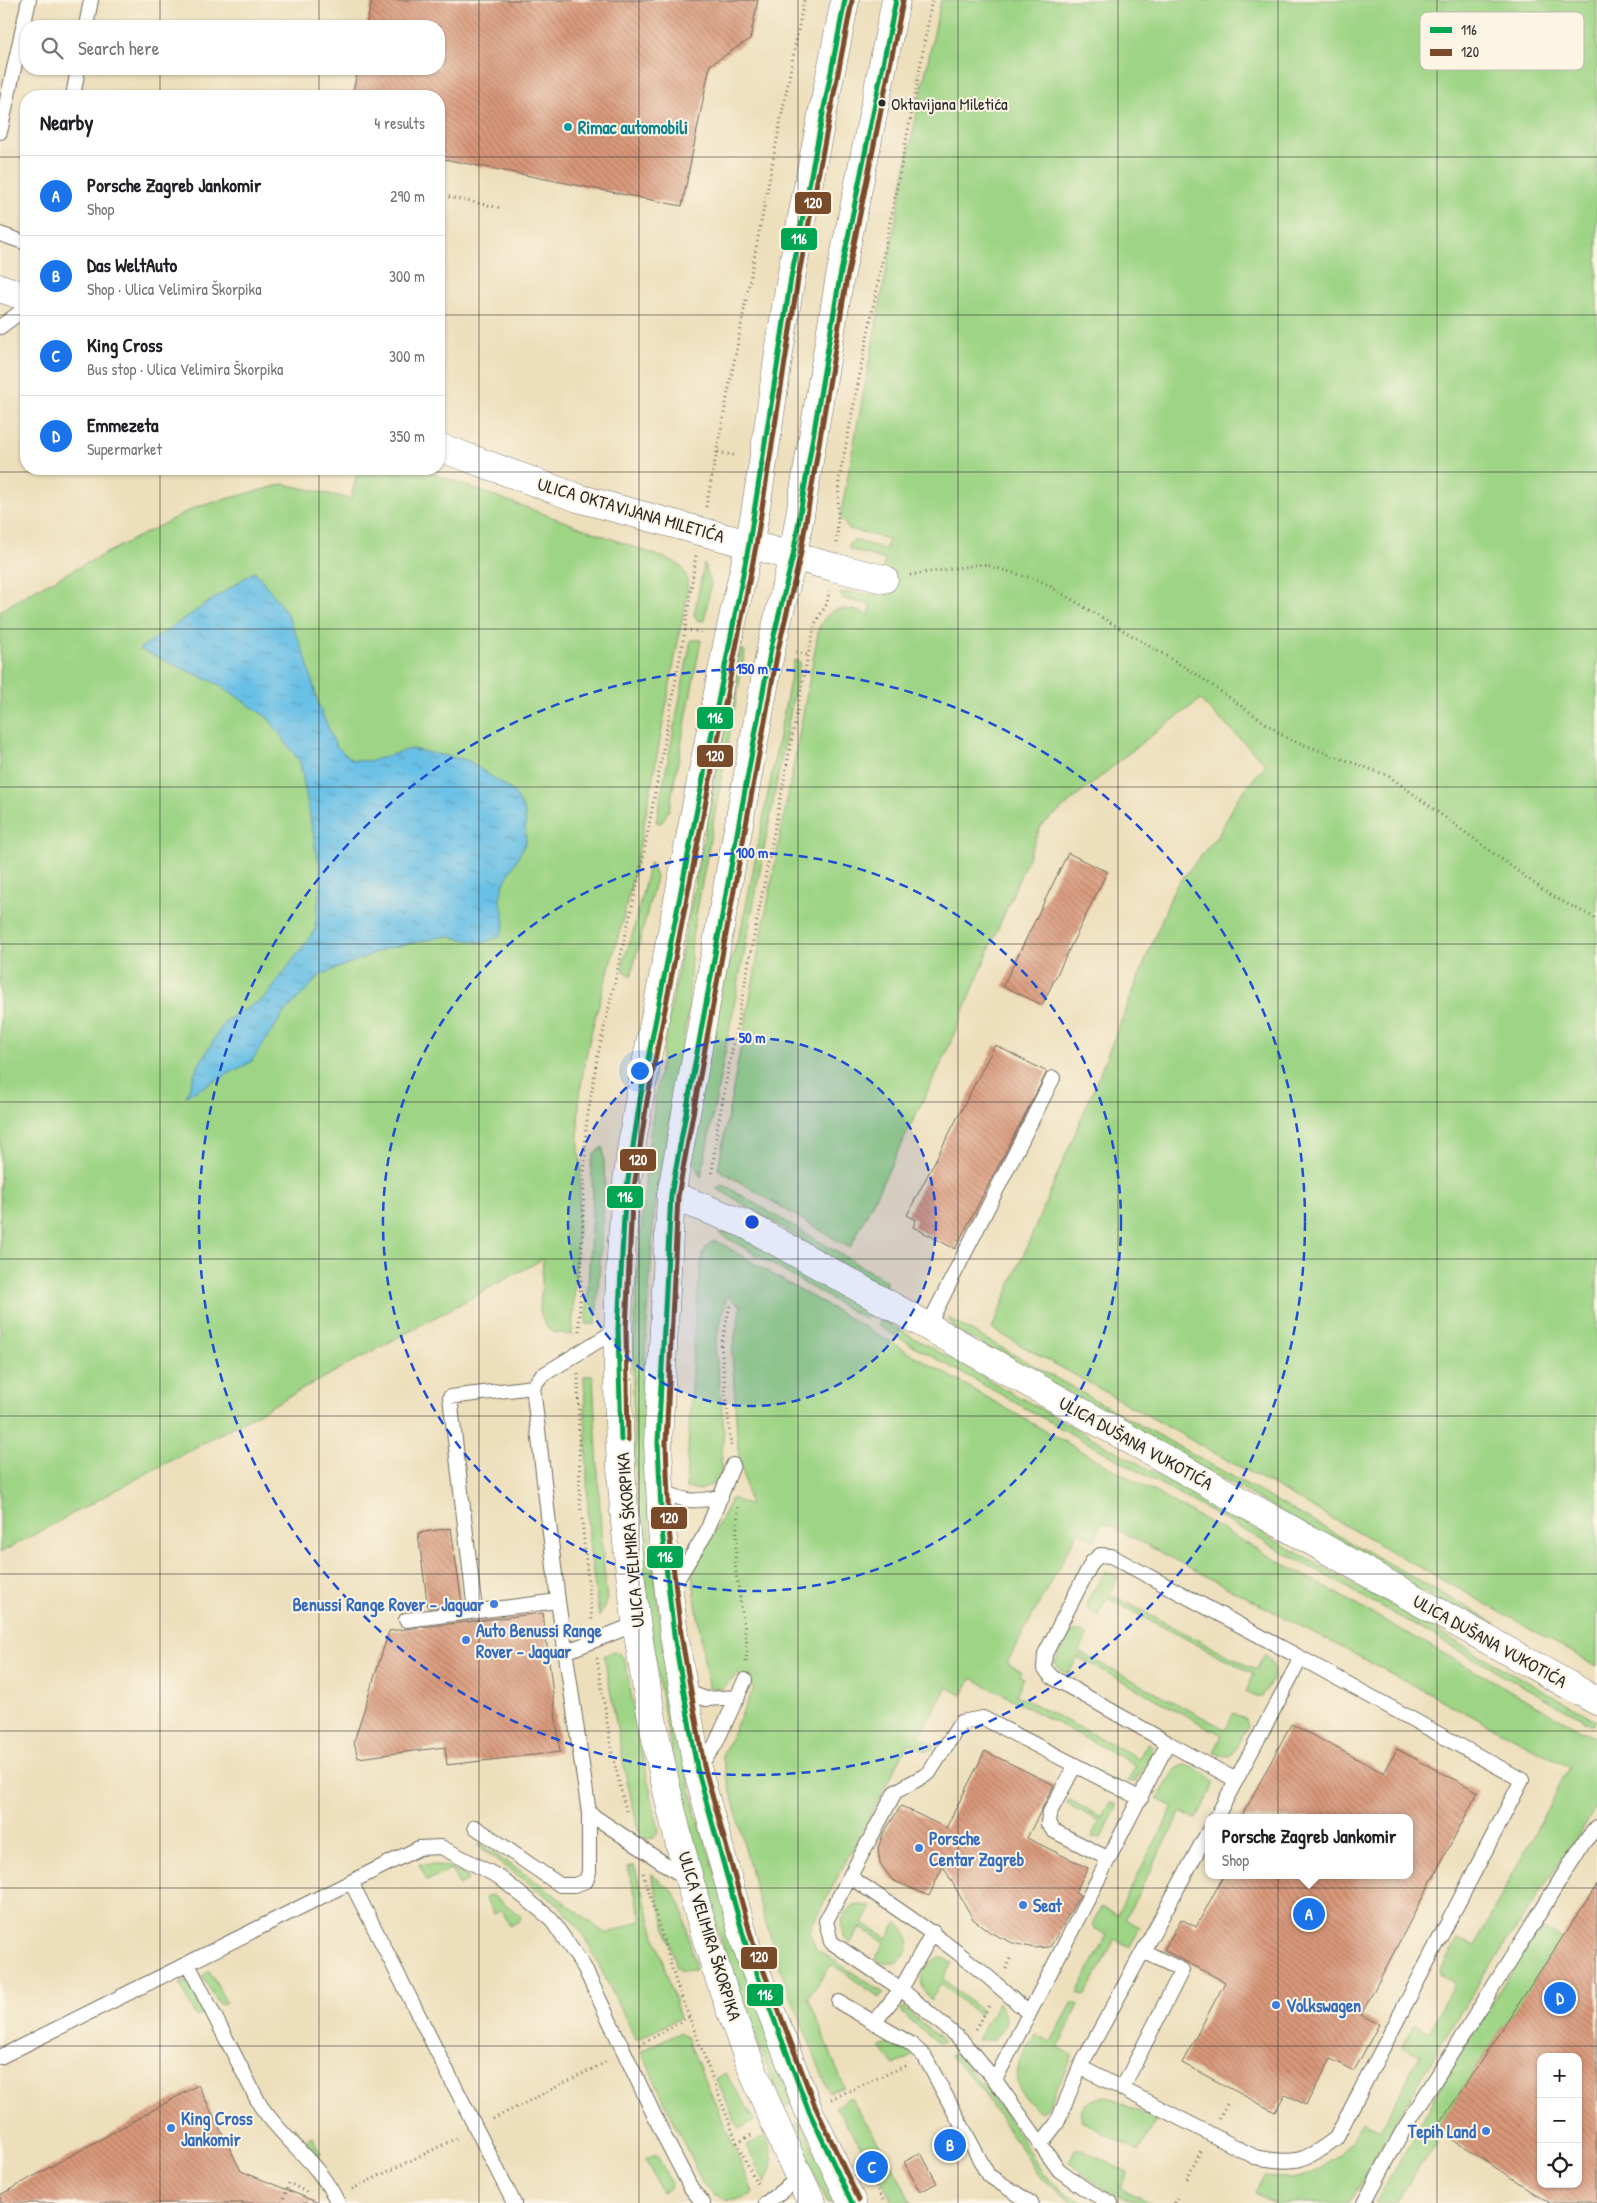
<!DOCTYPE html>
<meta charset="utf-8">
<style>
:root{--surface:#fff;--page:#f6f6f6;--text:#202124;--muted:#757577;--line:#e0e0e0;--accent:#1a73e8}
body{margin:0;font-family:"Patrick Hand",sans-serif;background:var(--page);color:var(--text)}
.controls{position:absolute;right:15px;bottom:15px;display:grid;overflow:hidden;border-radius:10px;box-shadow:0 1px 4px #0004}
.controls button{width:45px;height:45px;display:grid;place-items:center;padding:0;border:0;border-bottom:1px solid var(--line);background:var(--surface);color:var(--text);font:25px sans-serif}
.you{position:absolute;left:639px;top:1070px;width:18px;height:18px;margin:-12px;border:4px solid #fff;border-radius:50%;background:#1a73e8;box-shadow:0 0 0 8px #1a73e833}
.badge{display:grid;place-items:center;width:32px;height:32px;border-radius:50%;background:var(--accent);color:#fff;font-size:16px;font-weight:700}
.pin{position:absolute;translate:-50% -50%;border:2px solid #fff;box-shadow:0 1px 5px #0006}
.popup{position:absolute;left:1205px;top:1814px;width:208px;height:65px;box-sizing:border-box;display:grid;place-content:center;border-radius:10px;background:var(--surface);filter:drop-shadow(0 1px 4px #0005);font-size:16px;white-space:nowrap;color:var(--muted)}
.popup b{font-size:19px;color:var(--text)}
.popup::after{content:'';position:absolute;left:50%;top:100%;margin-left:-10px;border:10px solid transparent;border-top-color:var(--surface)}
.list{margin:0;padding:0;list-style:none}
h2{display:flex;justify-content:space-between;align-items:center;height:65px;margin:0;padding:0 20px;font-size:21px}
h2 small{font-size:16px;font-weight:400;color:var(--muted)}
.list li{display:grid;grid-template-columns:32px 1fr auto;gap:15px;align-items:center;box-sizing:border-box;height:80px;padding:0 20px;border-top:1px solid var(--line)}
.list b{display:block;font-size:19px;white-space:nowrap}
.list p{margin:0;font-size:16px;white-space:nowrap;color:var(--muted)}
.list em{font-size:16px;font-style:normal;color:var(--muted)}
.icon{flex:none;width:28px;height:28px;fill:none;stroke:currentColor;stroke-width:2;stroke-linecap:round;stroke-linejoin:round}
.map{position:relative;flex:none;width:1597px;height:2203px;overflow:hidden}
.search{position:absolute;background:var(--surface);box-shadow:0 1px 4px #0004;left:20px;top:20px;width:425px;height:55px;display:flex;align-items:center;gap:12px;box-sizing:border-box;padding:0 18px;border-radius:20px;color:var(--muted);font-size:19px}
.panel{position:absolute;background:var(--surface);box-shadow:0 1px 4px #0004;left:20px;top:90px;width:425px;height:385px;border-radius:20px}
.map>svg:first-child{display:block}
</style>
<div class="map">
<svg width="1597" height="2203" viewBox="0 0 1597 2203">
<defs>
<pattern id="water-ripples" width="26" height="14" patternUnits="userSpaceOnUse" patternTransform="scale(1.25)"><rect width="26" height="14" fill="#69c0e6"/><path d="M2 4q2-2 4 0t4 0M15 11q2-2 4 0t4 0" fill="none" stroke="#579cbb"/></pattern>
<pattern id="building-back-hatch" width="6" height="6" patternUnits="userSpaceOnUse" patternTransform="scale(1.25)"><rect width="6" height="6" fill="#d9987a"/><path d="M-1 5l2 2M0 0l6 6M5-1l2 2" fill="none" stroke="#b07c64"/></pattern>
</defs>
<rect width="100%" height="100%" fill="#fcf5e5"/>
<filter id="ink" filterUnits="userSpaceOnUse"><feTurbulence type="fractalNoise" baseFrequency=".02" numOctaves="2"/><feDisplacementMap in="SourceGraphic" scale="10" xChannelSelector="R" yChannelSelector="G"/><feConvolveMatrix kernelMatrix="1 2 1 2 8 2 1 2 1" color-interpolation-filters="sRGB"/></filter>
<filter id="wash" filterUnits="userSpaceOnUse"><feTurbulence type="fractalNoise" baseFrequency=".0096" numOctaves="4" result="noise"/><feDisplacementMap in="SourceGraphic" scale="20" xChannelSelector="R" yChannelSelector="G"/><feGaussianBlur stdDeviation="1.12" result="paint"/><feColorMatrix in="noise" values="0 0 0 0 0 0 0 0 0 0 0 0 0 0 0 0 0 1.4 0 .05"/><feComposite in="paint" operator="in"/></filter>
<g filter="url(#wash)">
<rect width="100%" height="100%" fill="#eddfbc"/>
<!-- grass -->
<path fill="#9ed485" stroke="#648058" d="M941 0H1597V1666L992 1329 1092 1093 1175 887 1219 834 1237 799 1266 764 1200 700 1140 744 1041 826 944 1058 850 1248 718 1169 819 628C831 603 846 607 869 615L871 605 844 599 839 594 853 592 876 595 885 560 849 549V544L854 540 886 549 888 539 849 529 840 518 909 150Z
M358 469H421L675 562C695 575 686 600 682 620 664 714 649 809 627 902 607 989 567 1075 581 1167L572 1335 553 1332 546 1327 540 1312 543 1259 0 1553V611L29 593 196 507 284 484 351 499Z
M704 564 711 583 704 621 697 620 694 615Z
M691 640H701L669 810 661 823 656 822Z
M740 649 745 651 692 937 688 1013 654 1214 644 1372 648 1509 666 1676 696 1814 792 2104 783 2107C752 2028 721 1949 699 1867 661 1727 640 1584 634 1440 630 1358 637 1274 644 1193 651 1106 668 1021 685 935 703 840 722 744 740 649Z
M794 660 800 662 701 1177 689 1155 722 988 743 922Z
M650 862 656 877 631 976 623 970 624 959 633 932Z
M603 1147 605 1182 596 1324H586L593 1191 591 1166 594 1153Z
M724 1185 886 1281 885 1289 716 1188Z
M734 1232 871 1314 865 1319 719 1233Z
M711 1242H719L756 1265 1072 1446 1597 1739V1807L1459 2013 1349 2203H1277L1255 2192 1264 2176C1271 2176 1280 2178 1287 2178 1322 2176 1349 2150 1363 2121L1380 2130 1420 2055 1403 2046 1413 2024 1429 2032 1455 1983 1439 1974 1458 1938 1475 1946 1569 1767 1103 1522 1094 1540 1078 1531 1007 1663 1022 1672 1020 1676 1024 1678 1016 1695 1139 1758 1148 1742 1152 1746 1153 1752 1135 1782 1128 1781 1136 1765 972 1678 962 1695 947 1687 919 1736 935 1745 932 1749 925 1751 909 1742 810 1929 815 1948 884 1993 880 1998 832 1964 808 1997 844 2087 829 2092 783 1976 755 1888 722 1756 754 1688 738 1674 722 1689 708 1687 692 1574 732 1498 750 1506 738 1450 732 1352 741 1306 727 1296 715 1345 724 1428 720 1481 700 1490 686 1488 694 1333 702 1254Z
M948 1318 1497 1624 1441 1601 956 1330Z
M880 1319 1596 1720 1593 1725 878 1326Z
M584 1376H593L602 1547 607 1601 599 1617 589 1543Z
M1105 1572 1118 1577 1110 1594 1256 1670 1265 1654C1281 1671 1272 1679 1262 1697H1256L1246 1691 1254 1674 1107 1598 1098 1615 1087 1608V1601Z
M1071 1631H1078L1087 1635 1079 1652 1225 1729 1234 1713 1246 1720 1248 1726 1231 1756 1224 1757 1214 1752 1222 1735 1078 1657 1068 1674 1057 1668 1055 1662Z
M613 1651 619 1653 625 1660 641 1749 659 1831 654 1838 645 1839 639 1833 625 1772 604 1656Z
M1184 1765C1196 1767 1206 1772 1214 1781L1212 1791 1196 1819 1181 1812 1125 1919 1140 1927 1130 1947 1115 1939 1085 1996 1077 1993 1107 1935 1092 1927 1101 1907 1117 1915 1173 1807 1157 1799 1176 1769Z
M1069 1800 1102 1817 1110 1802 1116 1804V1809L1101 1838 1092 1837 1100 1821 1067 1804Z
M479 1844 539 1883 606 1934 642 1920 628 1867 634 1865 680 2018 636 2040 584 1935 561 1907 478 1846Z
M419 1864 447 1866 467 1877V1881L459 1885 451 1869 427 1881Z
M651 1874 673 1891 682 1908 696 1970 683 1971 677 1968Z
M492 1895 519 1914 521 1917 519 1921 510 1926 502 1910 494 1914 485 1898Z
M856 1904 872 1907 863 1923 887 1938 897 1922C922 1942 901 1976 875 1959L885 1942 860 1928 850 1944C836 1930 840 1914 856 1904Z
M1546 1928 1562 1939 1436 2129 1435 2144 1395 2203H1376L1450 2071 1522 1955 1539 1930Z
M943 1958 952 1963 943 1979 981 2011 979 2015 941 1984 931 2000C917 1984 919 1973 934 1959Z
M209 1970 226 2002 220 2005 203 1978 204 1975Z
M184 1982H189L202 2008 203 2014 196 2017 180 1984Z
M998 2002 1006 2017 1005 2026 993 2040H977Z
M1073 2002 1079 2005 1058 2047 1073 2055 1046 2109 1041 2112C1028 2105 1013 2086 1017 2069 1019 2058 1029 2044 1035 2034L1051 2042Z
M904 2008 944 2042 939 2044 900 2011Z
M679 2032 687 2038 753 2192 751 2195C729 2202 720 2202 703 2184L641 2051Z
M890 2044 901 2045 914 2055 894 2065 880 2047Z
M956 2053 982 2084 1012 2124 1043 2174 1064 2192 1084 2203H1073L1040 2177 978 2085 950 2056Z
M725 2073 755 2120 739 2129 716 2079Z
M1106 2096 1156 2120 1139 2152 1082 2121 1080 2112C1086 2101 1095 2098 1106 2096Z
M850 2097 892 2164 911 2203H894L860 2144 835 2107Z
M797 2123 802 2124 838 2203H828L793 2127Z
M294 2126 302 2142 313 2137 321 2153 316 2154 291 2135 290 2130Z
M765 2136C775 2157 774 2163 765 2184L747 2146Z
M1075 2149H1082L1128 2172 1120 2188 1150 2203C1121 2203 1090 2181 1069 2162Z
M653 2155H657L671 2184 670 2188 662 2192 645 2159Z"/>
<!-- water -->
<path fill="url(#water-ripples)" stroke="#4a7688" d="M255 571 285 610 305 655 319 706 336 746 352 760 371 761 410 749 467 760 514 792 525 812 526 842 503 885 500 899 505 922 501 936 483 943 446 936 385 949 321 975 284 1013 251 1062 186 1096 197 1068 225 1021 266 997 315 930 321 877 300 762 268 718 220 685 139 649Z"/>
<g id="blocks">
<!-- building -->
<path fill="url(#building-back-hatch)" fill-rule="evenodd" d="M372 0H758L750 39 710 65 682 206 439 158V96H352L358 69H439V26H366Z
M1068 853 1107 872 1042 1005 1003 986Z
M995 1045 1047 1072 955 1249 913 1227 916 1220 907 1215Z
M451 1528 462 1604 428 1608 418 1533Z
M543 1613 560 1752 447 1765 445 1747 358 1758 354 1741 389 1631Z
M1291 1724 1384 1773 1397 1749 1478 1792 1361 2015 1379 2024 1354 2071 1331 2059 1306 2105 1285 2094 1275 2112 1182 2063 1225 1982 1164 1950 1181 1919 1196 1927 1224 1875H1409V1818H1241Z
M985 1751 1054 1785 1027 1838 1088 1868 1075 1893 1080 1895 1050 1947 1034 1948 1013 1943 991 1933 973 1919 943 1866 929 1896 892 1880 880 1863 878 1848 883 1834 901 1806 946 1828Z
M1597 1885V2203H1550L1436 2129ZM1541 2057H1578V2184H1541Z
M198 2085 241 2171 319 2203H0V2195Z
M921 2153 937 2183 920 2192 904 2162Z"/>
</g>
</g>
<g filter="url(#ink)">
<use href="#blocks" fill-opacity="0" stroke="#6f6a5e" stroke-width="1"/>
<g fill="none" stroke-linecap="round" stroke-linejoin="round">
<defs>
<path id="service" d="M86 26 91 0
M73 96 78 69
M0 132 29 0
M0 234 26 243
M0 327 26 308
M928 1326 1053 1078
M618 1329 541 1376 533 1387 558 1601 589 1813 687 1879
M661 1490C686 1503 694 1502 721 1497
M671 1589 706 1533 733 1465
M475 1611 450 1397 533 1387
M406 1620 558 1601
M565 1652 636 1624
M683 1690 706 1699 738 1697
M1168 1743 1236 1780
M1075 1765 1049 1814 1048 1824 1054 1831 1109 1859
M698 1768 715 1745 745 1680
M475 1827 560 1885H574L586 1881 589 1872V1813
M1209 1830 1080 2067 1255 2157C1294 2165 1305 2162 1336 2138L1522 1780 1301 1658 1216 1818
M850 1877C913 1919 975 1961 1029 2014
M351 1882 514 2203
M188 1964 260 2105C285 2142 318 2161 338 2203
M839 2002 911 2044 925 2057 988 2175 1031 2203
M874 2023 901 1989 933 1932
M0 2057 419 1848 441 1847 499 1877 550 1918 584 1967 664 2136 691 2188 703 2203
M995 2080 962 2041 901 1989 831 1942 826 1921 895 1792 929 1773 961 1722 983 1718 1141 1799
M1122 2089 1182 1970 1143 1951
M1040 2145 1057 2123 1080 2067
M766 2203 799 2178
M1111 2203 1085 2189 1059 2170 995 2080 1168 1743 1052 1677 1044 1668 1045 1654 1092 1562 1100 1555 1111 1556 1301 1658
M1364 2203 1401 2134 1584 1842 1597 1827"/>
<path id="minor" d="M0 288 26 297
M439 447 578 498 833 567 884 579
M671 1195 745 1224 1597 1701"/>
<path id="secondary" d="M812 2203C663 1903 595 1535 625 1202 632 1124 650 1045 665 968 686 861 706 753 727 646 734 612 742 579 749 546 766 457 775 367 791 278 807 185 827 93 845 0
M852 2203 808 2109 746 1945 697 1768 674 1635 662 1531 658 1443 671 1195 771 648 793 556 839 282 896 0"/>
</defs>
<!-- service casing -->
<use href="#service" stroke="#6f6a5e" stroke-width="16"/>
<!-- minor casing -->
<use href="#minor" stroke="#6f6a5e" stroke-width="29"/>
<!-- secondary casing -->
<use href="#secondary" stroke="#6f6a5e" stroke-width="29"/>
<!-- path -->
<path stroke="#6f6a5e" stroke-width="3" stroke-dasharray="1 4" stroke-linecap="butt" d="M439 195 501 208
M718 452 737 456
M706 507 804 0
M837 543 839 480 916 90 932 0
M910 575 983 564 1041 581 1196 674 1288 739 1389 776 1550 895 1597 919
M685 630 705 632
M796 652 808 655
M712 1173 717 1129 806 665 816 621 827 604 829 591
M730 1306 721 1346 731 1446
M579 1331 586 1127 597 1059 642 863 685 630 696 555
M578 1374 580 1500 592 1622
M738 1507 735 1565 747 1645 746 1662
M597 1658 612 1753 627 1814
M643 1873 676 1982 737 2143 758 2186
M1006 1969 1011 1956
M976 2029 990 2004
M640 2045 689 2017
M831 2099 907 2065
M1219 2118 1227 2104
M493 2119 608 2061
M737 2143 753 2134
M1187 2179 1201 2150
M875 2186 885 2203
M352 2189 459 2137
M242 2203H246
M282 2203 289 2183 308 2193
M1174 2203 1177 2198"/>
<!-- service -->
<use href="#service" stroke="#fff" stroke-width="14"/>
<!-- minor -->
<use href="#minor" stroke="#fff" stroke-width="28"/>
<!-- secondary -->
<use href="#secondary" stroke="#fff" stroke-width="28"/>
<defs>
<path id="bus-1" d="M621 1440 618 1329 625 1200 640 1100 749 544 791 278 845 0
M852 2203 808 2109 746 1945 697 1768 674 1635 662 1531 658 1443 671 1195 771 648 793 556 839 282 896 0"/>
<path id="bus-2" d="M628 1440 626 1329 632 1201 647 1101 756 546 798 279 852 1
M859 2200 815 2106 753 1943 704 1766 681 1634 669 1530 666 1443 678 1196 778 650 800 557 846 283 903 1"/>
</defs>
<!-- bus-1 casing -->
<use href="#bus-1" stroke="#fcf5e5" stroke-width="9"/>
<!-- bus-2 casing -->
<use href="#bus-2" stroke="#fcf5e5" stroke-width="9"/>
<!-- bus-1 -->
<use href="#bus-1" stroke="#00a651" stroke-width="5"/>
<!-- bus-2 -->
<use href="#bus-2" stroke="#7a4b2a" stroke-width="5"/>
</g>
</g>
<!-- grid -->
<path fill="none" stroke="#2b2b2b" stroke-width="1" stroke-opacity="0.55" d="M160 0V26M319 0V26M479 0V2203M639 0V2203M798 0V2203M958 0V2203M1118 0V2203M1278 0V2203M1437 0V2203M160 69V96M319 69V96M0 157H26M439 157H1597M0 315H26M439 315H1597M160 469V2203M319 469V2203M0 472H1597M0 629H1597M0 787H1597M0 944H1597M0 1102H1597M0 1259H1597M0 1416H1597M0 1574H1597M0 1731H1597M0 1888H1597M0 2046H1597"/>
<!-- distance rings -->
<circle cx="752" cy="1222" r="184" fill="#1d4ed8" fill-opacity=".12"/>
<g fill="none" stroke="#1d4ed8" stroke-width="2.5" stroke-dasharray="9 6">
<circle cx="752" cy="1222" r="184"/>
<circle cx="752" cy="1222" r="369"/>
<circle cx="752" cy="1222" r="553"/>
</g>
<!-- markers -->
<circle fill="#2b2b2b" stroke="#fcf5e5" stroke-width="2" cx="882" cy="103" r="4.5"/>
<circle fill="#0f9aa8" stroke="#fcf5e5" stroke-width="2" cx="568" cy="127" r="5"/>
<g fill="#3f7fe0" stroke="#fcf5e5" stroke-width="2">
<circle cx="494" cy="1604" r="5"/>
<circle cx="466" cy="1640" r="5"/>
<circle cx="919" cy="1848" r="5"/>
<circle cx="1023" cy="1905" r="5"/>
<circle cx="1276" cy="2005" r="5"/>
<circle cx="171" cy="2128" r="5"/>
<circle cx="1486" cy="2131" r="5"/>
</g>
<g text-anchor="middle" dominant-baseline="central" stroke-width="4" stroke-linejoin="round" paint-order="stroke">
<!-- bus labels -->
<g font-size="17" fill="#2b2b2b" stroke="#fcf5e5" text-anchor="start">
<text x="891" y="103">Oktavijana Miletića</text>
</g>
<!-- culture labels -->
<g font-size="18" font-weight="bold" fill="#0d838f" stroke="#fcf5e5" text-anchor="start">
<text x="578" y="127">Rimac automobili</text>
</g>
<!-- street labels -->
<g font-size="18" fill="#2b2b2b" stroke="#fcf5e5">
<text transform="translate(631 510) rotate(16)">ULICA OKTAVIJANA MILETIĆA</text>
<text transform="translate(1136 1443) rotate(29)">ULICA DUŠANA VUKOTIĆA</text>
<text transform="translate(630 1540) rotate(-95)">ULICA VELIMIRA ŠKORPIKA</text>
<text transform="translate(1490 1641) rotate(29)">ULICA DUŠANA VUKOTIĆA</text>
<text transform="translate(710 1936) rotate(73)">ULICA VELIMIRA ŠKORPIKA</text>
</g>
<!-- shop labels -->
<g font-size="18" font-weight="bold" fill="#366cbe" stroke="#fcf5e5" text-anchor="start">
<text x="484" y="1604" text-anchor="end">Benussi Range Rover - Jaguar</text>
<text x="476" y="1630">Auto Benussi Range<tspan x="476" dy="21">Rover - Jaguar</tspan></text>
<text x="929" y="1838">Porsche<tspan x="929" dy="21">Centar Zagreb</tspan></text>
<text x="1033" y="1905">Seat</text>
<text x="1286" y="2005">Volkswagen</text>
<text x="181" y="2118">King Cross<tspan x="181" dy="21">Jankomir</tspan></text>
<text x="1476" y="2131" text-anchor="end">Tepih Land</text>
</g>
</g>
<!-- legend -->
<rect x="1420" y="12" width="164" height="58" rx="8" fill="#fcf5e5" stroke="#bdb8ad" stroke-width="1"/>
<rect x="1430" y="27" width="22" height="6" fill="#00a651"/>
<rect x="1430" y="49" width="22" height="7" fill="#7a4b2a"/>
<g font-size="14" fill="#2b2b2b">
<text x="1461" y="35">116</text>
<text x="1461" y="57">120</text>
</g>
<circle cx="752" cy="1222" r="8" fill="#1d4ed8" stroke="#fcf5e5" stroke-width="2.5"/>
<g font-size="15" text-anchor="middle" font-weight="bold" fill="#1d4ed8" stroke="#fcf5e5" stroke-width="4" stroke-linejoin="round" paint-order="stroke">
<text x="752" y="674">150 m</text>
<text x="752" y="858">100 m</text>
<text x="752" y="1043">50 m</text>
</g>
<g stroke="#fcf5e5" stroke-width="2">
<rect x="794" y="191" width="38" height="24" rx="5" fill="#7a4b2a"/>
<rect x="780" y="227" width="38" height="24" rx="5" fill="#00a651"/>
<rect x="696" y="706" width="38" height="24" rx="5" fill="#00a651"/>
<rect x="696" y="744" width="38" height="24" rx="5" fill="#7a4b2a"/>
<rect x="619" y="1148" width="38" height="24" rx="5" fill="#7a4b2a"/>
<rect x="606" y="1185" width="38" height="24" rx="5" fill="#00a651"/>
<rect x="650" y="1506" width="38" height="24" rx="5" fill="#7a4b2a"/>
<rect x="646" y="1545" width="38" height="24" rx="5" fill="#00a651"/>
<rect x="740" y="1946" width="38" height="24" rx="5" fill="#7a4b2a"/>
<rect x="746" y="1983" width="38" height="24" rx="5" fill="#00a651"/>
</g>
<g font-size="14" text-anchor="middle" font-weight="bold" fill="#fff">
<text x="813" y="208">120</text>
<text x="799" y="244">116</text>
<text x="715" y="723">116</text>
<text x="715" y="761">120</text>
<text x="638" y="1165">120</text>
<text x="625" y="1202">116</text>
<text x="669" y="1523">120</text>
<text x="665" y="1562">116</text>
<text x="759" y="1962">120</text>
<text x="765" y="2000">116</text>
</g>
</svg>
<div class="controls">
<button>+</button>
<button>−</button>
<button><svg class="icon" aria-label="locate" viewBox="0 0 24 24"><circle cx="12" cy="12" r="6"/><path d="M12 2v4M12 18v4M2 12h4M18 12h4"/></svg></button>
</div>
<div class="you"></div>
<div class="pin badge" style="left:1309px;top:1914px">A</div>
<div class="popup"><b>Porsche Zagreb Jankomir</b>Shop</div>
<div class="pin badge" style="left:950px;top:2145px">B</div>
<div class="pin badge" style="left:872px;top:2167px">C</div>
<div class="pin badge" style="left:1560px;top:1998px">D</div>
<div class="search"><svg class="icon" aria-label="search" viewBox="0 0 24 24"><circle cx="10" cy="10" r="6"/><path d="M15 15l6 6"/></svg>Search here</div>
<section class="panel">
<h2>Nearby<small>4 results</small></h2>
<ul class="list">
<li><span class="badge">A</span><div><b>Porsche Zagreb Jankomir</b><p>Shop</p></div><em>290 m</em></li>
<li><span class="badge">B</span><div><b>Das WeltAuto</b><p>Shop · Ulica Velimira Škorpika</p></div><em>300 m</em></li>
<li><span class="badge">C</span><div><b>King Cross</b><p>Bus stop · Ulica Velimira Škorpika</p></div><em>300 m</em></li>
<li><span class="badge">D</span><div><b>Emmezeta</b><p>Supermarket</p></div><em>350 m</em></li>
</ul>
</section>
</div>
